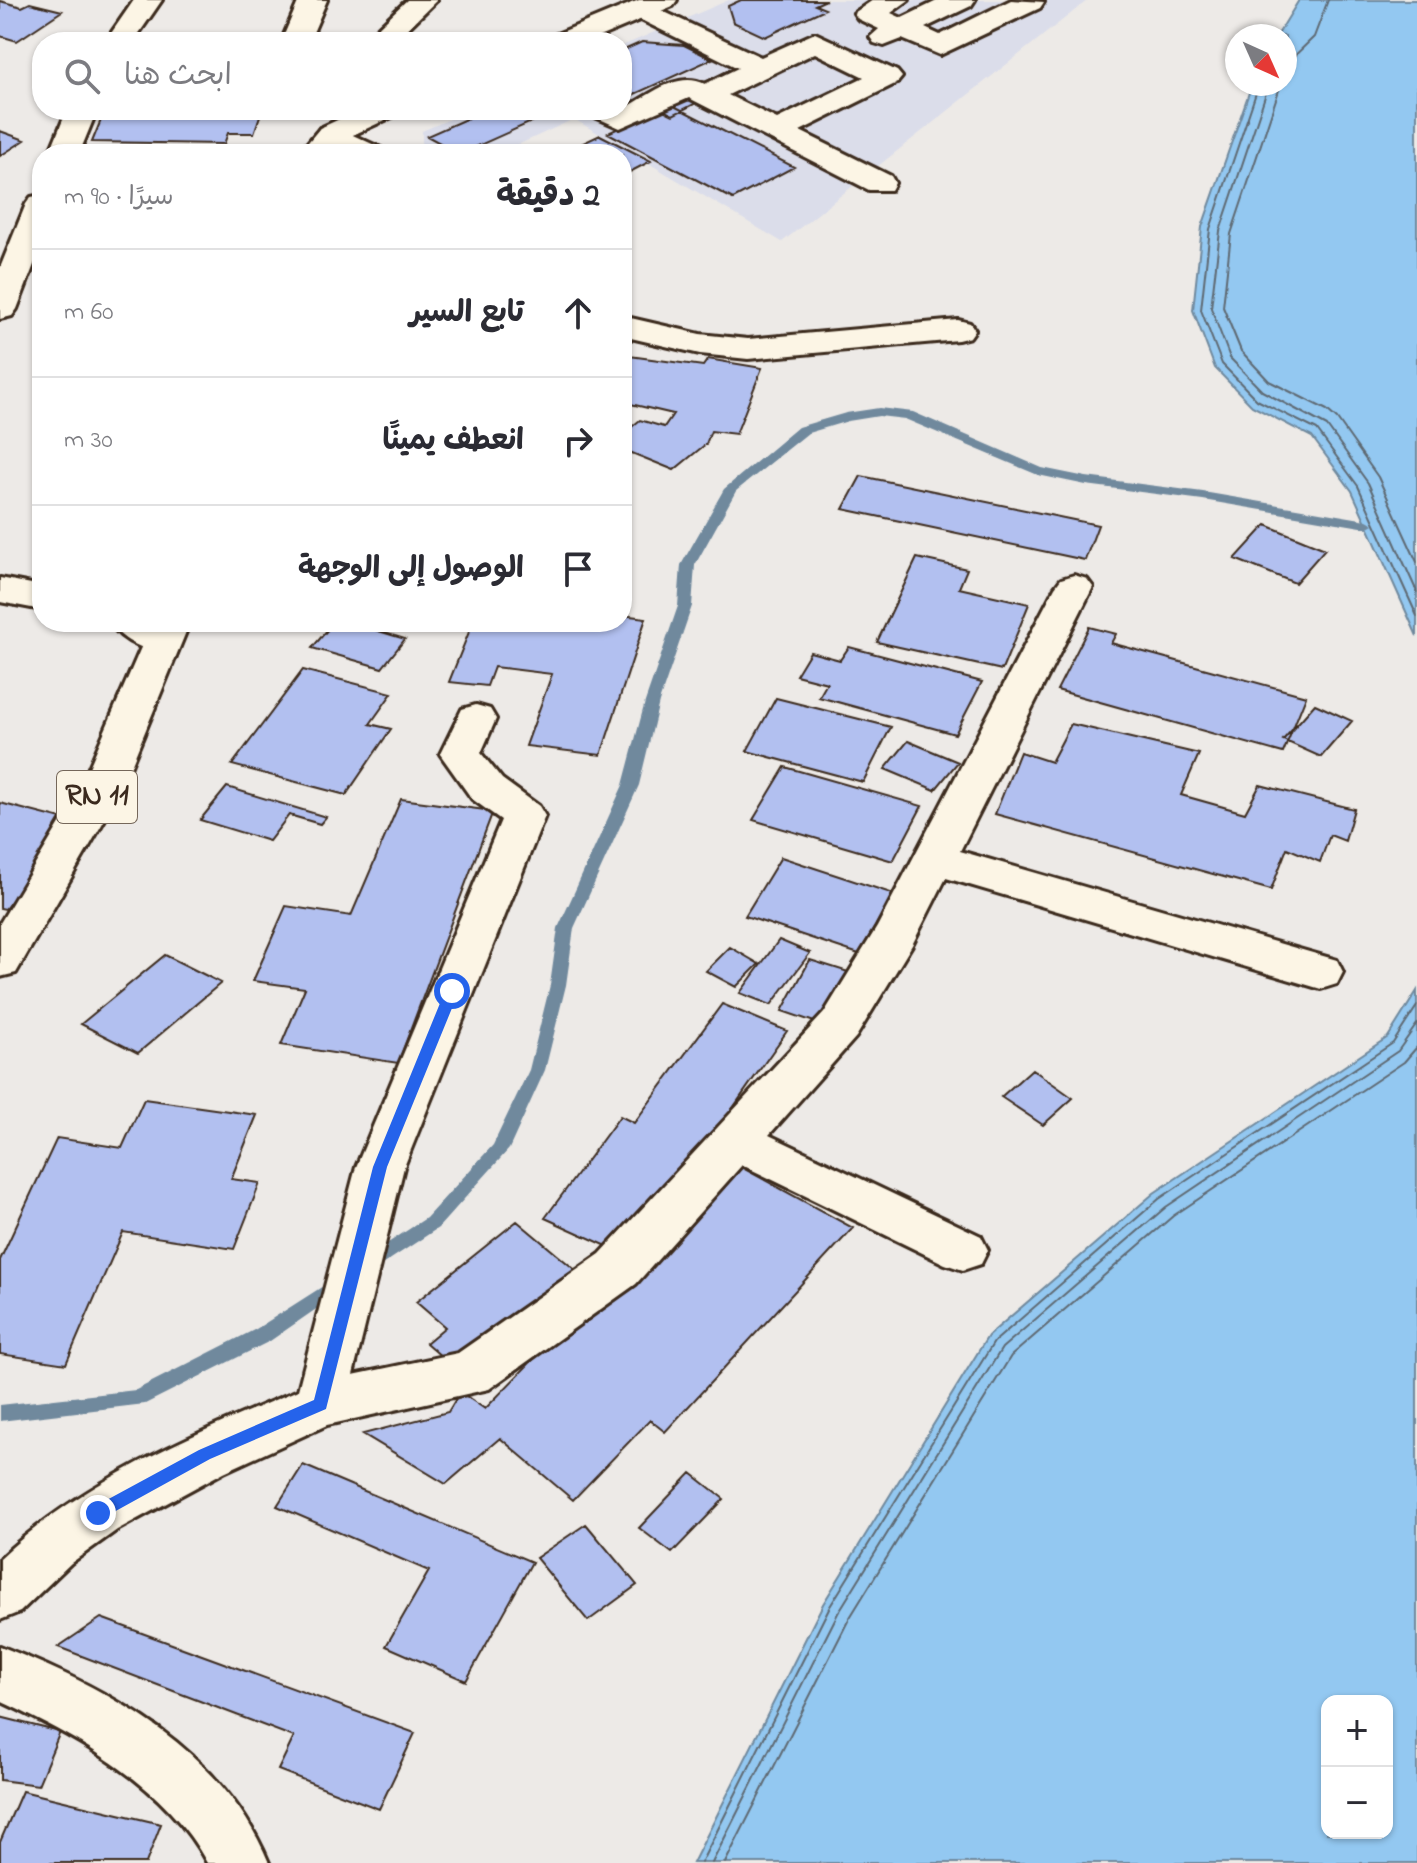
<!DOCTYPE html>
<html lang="ar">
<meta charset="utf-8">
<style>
:root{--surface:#fff;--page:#f7f7f7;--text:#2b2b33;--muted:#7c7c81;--line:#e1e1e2}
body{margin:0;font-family:"Indie Flower","Playpen Sans Arabic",sans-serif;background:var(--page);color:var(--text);direction:rtl}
.controls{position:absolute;right:24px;bottom:24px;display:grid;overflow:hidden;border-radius:16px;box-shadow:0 2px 6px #0004}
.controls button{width:72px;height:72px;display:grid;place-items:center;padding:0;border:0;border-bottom:2px solid var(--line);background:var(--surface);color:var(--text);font:40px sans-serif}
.compass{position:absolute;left:1225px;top:24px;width:72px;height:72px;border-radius:50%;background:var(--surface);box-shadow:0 2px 6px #0004;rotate:135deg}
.stop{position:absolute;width:24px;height:24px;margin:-18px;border:6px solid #2563eb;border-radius:50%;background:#fff}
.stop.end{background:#2563eb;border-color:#fff;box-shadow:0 2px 8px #0008}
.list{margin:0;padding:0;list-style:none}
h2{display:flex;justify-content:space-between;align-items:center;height:104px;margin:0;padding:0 32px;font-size:34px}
h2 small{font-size:26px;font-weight:400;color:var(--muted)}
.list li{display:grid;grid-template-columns:52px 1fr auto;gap:24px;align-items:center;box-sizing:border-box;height:128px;padding:0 32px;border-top:2px solid var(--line)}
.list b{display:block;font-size:30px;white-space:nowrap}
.list em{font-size:26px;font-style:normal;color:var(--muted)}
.icon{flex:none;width:44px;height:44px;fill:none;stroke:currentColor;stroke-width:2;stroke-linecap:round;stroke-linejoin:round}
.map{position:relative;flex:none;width:1417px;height:1863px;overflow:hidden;direction:ltr}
.search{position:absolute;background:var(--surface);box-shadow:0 2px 6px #0004;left:32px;top:32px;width:600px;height:88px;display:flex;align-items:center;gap:20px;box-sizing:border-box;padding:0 28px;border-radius:32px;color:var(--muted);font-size:30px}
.panel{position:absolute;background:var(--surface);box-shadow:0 2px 6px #0004;left:32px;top:144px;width:600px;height:488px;border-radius:32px;direction:rtl}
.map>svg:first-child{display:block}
</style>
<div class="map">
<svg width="1417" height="1863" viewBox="0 0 1417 1863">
<rect width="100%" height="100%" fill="#edeae7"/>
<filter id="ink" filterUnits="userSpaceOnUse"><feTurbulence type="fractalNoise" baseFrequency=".0125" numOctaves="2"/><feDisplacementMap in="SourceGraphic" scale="16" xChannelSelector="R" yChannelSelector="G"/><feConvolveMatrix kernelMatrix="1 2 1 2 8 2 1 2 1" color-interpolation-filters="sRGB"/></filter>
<g filter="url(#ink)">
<!-- built -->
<path fill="#dbddea" d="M729 0H1088L782 242 574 119 498 154H422V131L471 110H622V46Z"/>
<!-- water -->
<path fill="#93c8f1" stroke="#70899d" stroke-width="2" fill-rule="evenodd" d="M1299 0H1417V636L1352 491 1312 437 1252 406 1215 368 1193 310 1202 227 1252 84H1285V36H1277Z
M1417 991V1863H693L823 1604 988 1336 1154 1193 1388 1037ZM1327 1701H1387V1833H1327Z"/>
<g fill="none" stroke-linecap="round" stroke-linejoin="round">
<!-- shore -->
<path stroke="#5e6972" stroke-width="2" d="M1285 65 1314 37 1328 0
M1259 84 1210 229 1201 310 1222 364 1257 400 1317 430 1358 486 1417 616
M1269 84 1220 231 1211 308 1230 358 1262 391 1327 426 1368 483 1417 592
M1281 84 1231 234 1223 307 1241 351 1269 381 1327 410 1337 419 1378 477 1417 562
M701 1863 829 1608 994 1342 1159 1199 1393 1043 1417 1006
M712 1863 838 1613 1002 1348 1166 1207 1398 1051 1417 1024
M725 1863 849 1619 1011 1356 1173 1216 1404 1062 1417 1047"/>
<!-- stream -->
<path fill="#70899d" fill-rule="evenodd" d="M879 408 913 412 1042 468 1086 477 1203 492 1367 520 1374 524 1367 528 1203 500 1086 485 1038 475 905 419 879 416 848 421 808 433 736 491 695 565 692 606 659 702 639 785 574 928 566 985 545 1070 509 1149 438 1228 371 1272 365 1275 359 1272 356 1267 359 1262 426 1218 493 1145 529 1070 550 985 558 928 623 785 645 702 678 606 681 565 724 489 798 427 846 413Z
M339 1276 345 1279 348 1284 345 1289 270 1341 145 1404 0 1421V1405L136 1390 256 1329Z"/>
</g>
<!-- building -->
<path fill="#b2c0f0" stroke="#3b2a1e" stroke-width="2" d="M741 0H826L815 5 825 9 765 37 733 22 728 6Z
M0 1 22 7 30 3 62 11 17 41 0 36Z
M642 42 684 45 712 59 626 98 622 96V51Z
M735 67 751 75 673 115 657 107Z
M670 104 794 167 733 199 608 133Z
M105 110H262L254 133H228L224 144 92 142Z
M486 110H558L460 154 427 136Z
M0 131 25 140 0 156Z
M600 135 651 161 622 176V154H560Z
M622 355 703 366 708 359 762 368 736 434 711 431 706 444 674 470 622 449V435L640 420 664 427 673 414 622 402Z
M861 476 1098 525 1085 560 843 509Z
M1266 525 1325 549 1295 583 1235 559Z
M917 558 967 569 959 588 1029 604 1002 670 877 642Z
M622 615 646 618 601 755 526 746 552 674 494 667 487 686 449 682 473 622H622Z
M334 622H369L365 627 405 639 382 668 312 648Z
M1089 627 1116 634 1111 643 1306 696 1283 753 1057 690Z
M849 647 982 682 955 734 819 697 827 683 796 675 810 652 840 660Z
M303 670 392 693 370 724 391 729 346 795 232 765Z
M776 698 891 727 863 782 747 751Z
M1315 704 1352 721 1321 757 1283 740Z
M1071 724 1199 754 1181 795 1245 813 1260 785 1354 809 1345 841 1330 835 1320 862 1287 848 1271 890 995 814 1020 752 1051 762Z
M908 741 958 762 935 790 885 769Z
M785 767 922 806 893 861 753 820Z
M227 787 326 817 320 824 289 815 269 841 200 820Z
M401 799 493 811 398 1063 281 1045 305 988 253 981 286 906 351 916Z
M0 803 73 822 5 909 0 908Z
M781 857 894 894 859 954 745 916Z
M779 940 810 953 771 1005 740 993Z
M730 947 759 964 736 987 706 971Z
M165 955 221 983 138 1053 81 1024Z
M810 960 858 975 829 1027 782 1011Z
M722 1004 787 1031 629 1256 545 1218 620 1116 634 1123Z
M1032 1069 1073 1098 1043 1125 1001 1097Z
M144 1099 257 1115 231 1179 260 1183 234 1249 123 1232 66 1364 0 1354V1260L57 1138 122 1148Z
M728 1160 853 1228 665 1432 650 1420 573 1500 500 1438 446 1484 363 1434 448 1412 460 1392 485 1409Z
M517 1221 579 1273 459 1372 426 1343 445 1327 416 1302Z
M303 1465 532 1562 466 1681 386 1646 429 1571 277 1506Z
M691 1473 724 1499 672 1553 639 1528Z
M586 1524 637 1585 588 1621 536 1558Z
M101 1618 415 1733 379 1809 278 1770 294 1737 58 1647Z
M0 1717 60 1732 38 1785 0 1780Z
M22 1791 161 1824 146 1863H0V1842Z"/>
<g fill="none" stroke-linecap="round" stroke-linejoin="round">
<defs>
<path id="minor" d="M134 0H162L133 42H105Z
M299 0H327L309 42H281Z
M407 0H437L394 42H363Z
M873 0H909L891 13 902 18 939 0H975L971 6 925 28 940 35 1011 0 1044 2 1040 8 940 55 902 39 884 46 874 43 870 37 879 29 858 19 854 13Z
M641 1 761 57 815 33 897 71 902 77 897 83 800 131 891 176 895 183 891 190H869L689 98 620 128 593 116 589 110C597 110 613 113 621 110 644 100 676 69 705 84L738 68 631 15 627 9 631 3ZM815 53 864 77 777 119 728 95Z
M67 110H97L79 154H49Z
M331 125 381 148 385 154C361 154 331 157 316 134L320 128Z
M42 195V244L17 309 12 316 0 319V268L26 204 31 197Z
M622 316 700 334 748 339 958 320 970 323 975 330 970 337 958 340 748 359 700 354 622 336Z
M1074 575 1087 579 1093 587 960 851 1337 960 1343 972 1337 984 1321 989 946 878 912 945 856 1037 769 1135 981 1236 988 1250 981 1264 963 1270 945 1264 742 1165 636 1284 489 1389 327 1425 224 1472 117 1530 71 1563 20 1612 0 1620V1558C85 1479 193 1435 298 1390L356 1167 501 820 472 799 440 754 462 709 476 705 490 709 496 719 481 753 502 779 539 806 545 816 404 1167 353 1375 458 1353 600 1254 824 1013 877 927 1055 587 1061 579Z
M0 578 42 586V610L0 602Z
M109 622C135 622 164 616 179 641L174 650C151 656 122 642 109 622Z
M0 1646C110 1689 222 1749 269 1863H207C166 1785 77 1737 0 1701Z"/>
<path id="primary" d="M639 0H677L673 6 587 42H548L552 36Z
M359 110H398L394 116 342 140 330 154H298L320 128Z
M152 622H190L119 795 16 973 0 977V923L77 795Z"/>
</defs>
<!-- minor casing -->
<use href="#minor" stroke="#3b2a1e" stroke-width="6"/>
<!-- primary casing -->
<use href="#primary" stroke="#3b2a1e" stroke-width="6"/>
<!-- minor -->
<use href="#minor" fill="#fcf5e5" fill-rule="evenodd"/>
<!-- primary -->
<use href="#primary" fill="#fcf5e5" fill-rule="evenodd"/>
</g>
</g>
<!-- route -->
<path fill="#2563eb" d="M452 986 459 991 387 1167 326 1409 210 1459 103 1518H92V1508L199 1450 314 1400 373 1167 445 991Z"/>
<g text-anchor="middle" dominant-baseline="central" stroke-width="8" stroke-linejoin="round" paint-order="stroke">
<!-- shield labels -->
<rect fill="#fcf5e5" stroke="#75675a" stroke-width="2" x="57" y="771" width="80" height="52" rx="6"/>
<g font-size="30" font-weight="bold" fill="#3b2a1e">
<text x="97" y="797">RN 11</text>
</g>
</g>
</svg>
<div class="controls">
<button>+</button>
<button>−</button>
</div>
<svg class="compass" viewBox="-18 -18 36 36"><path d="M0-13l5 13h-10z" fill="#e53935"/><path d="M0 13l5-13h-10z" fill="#7c7c81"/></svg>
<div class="stop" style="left:452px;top:991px"></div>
<div class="stop end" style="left:98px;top:1513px"></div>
<div class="search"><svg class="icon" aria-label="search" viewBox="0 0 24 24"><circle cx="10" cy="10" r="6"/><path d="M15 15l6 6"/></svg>ابحث هنا</div>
<section class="panel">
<h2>2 دقيقة<small>سيرًا · 90 m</small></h2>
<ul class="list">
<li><svg class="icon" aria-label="ahead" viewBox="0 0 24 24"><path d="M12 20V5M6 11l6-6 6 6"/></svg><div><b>تابع السير</b></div><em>60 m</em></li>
<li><svg class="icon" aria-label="right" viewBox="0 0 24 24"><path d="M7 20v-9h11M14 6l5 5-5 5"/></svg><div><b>انعطف يمينًا</b></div><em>30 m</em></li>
<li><svg class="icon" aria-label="arrive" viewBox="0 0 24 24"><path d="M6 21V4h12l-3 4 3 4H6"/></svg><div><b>الوصول إلى الوجهة</b></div></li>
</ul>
</section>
</div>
